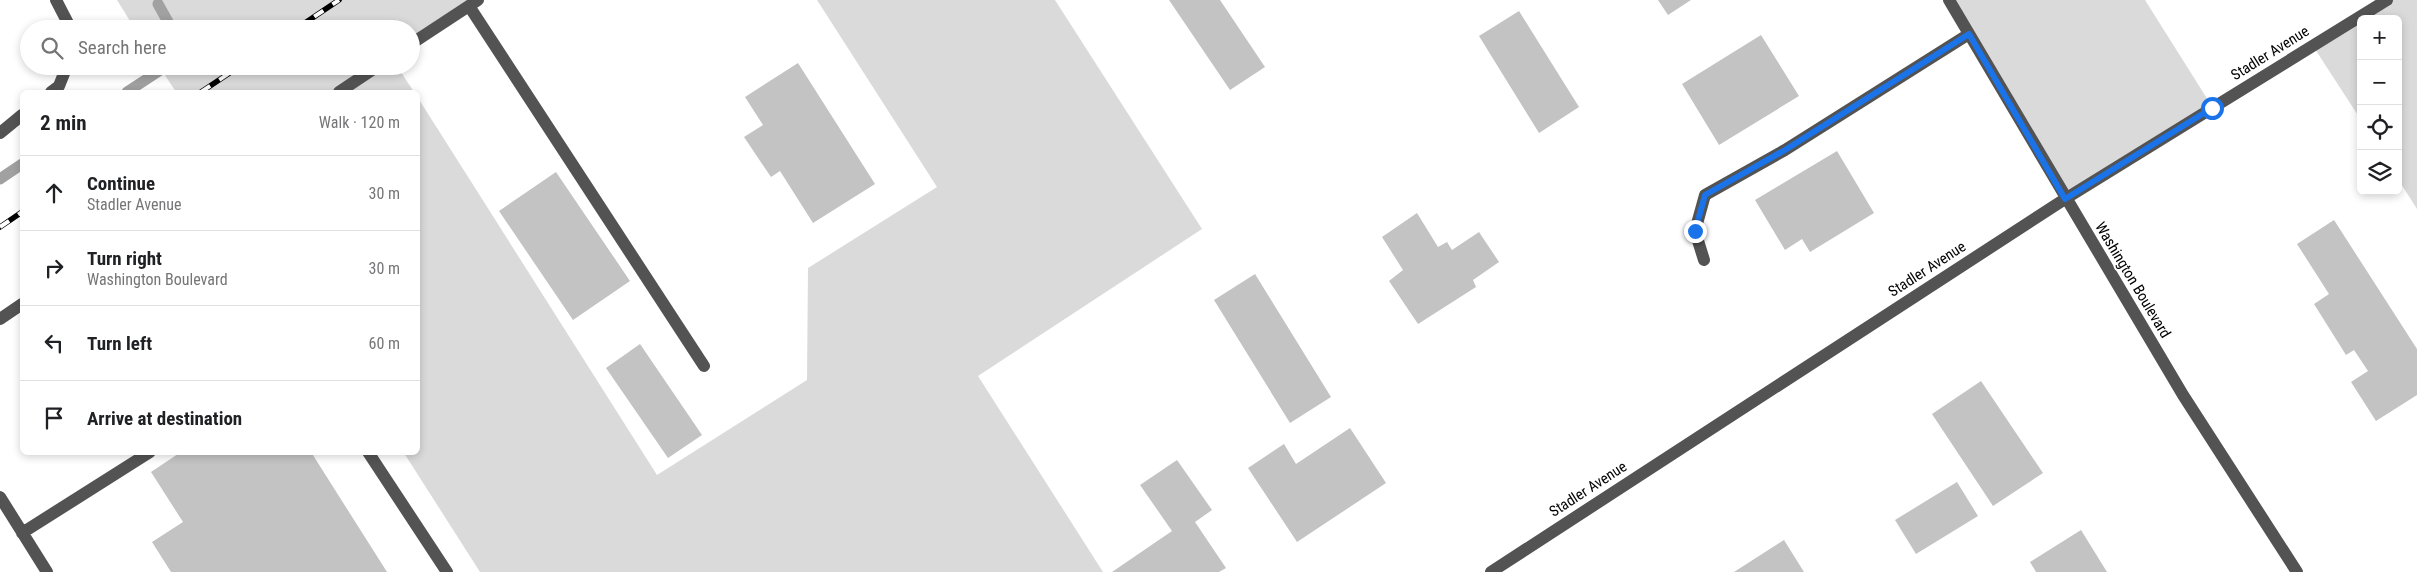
<!DOCTYPE html>
<meta charset="utf-8">
<style>
:root{--surface:#fff;--page:#f2f2f2;--text:#202124;--muted:#757577;--line:#e0e0e0}
body{margin:0;font-family:"Roboto Condensed",sans-serif;background:var(--page);color:var(--text)}
.controls{position:absolute;right:15px;top:15px;display:grid;overflow:hidden;border-radius:8px;box-shadow:0 2px 8px #0003}
.controls button{width:45px;height:45px;display:grid;place-items:center;padding:0;border:0;border-bottom:1px solid var(--line);background:var(--surface);color:var(--text);font:25px sans-serif}
.stop{position:absolute;width:15px;height:15px;margin:-11px;border:4px solid #1a73e8;border-radius:50%;background:#fff}
.stop.end{background:#1a73e8;border-color:#fff;box-shadow:0 1px 5px #0008}
.list{margin:0;padding:0;list-style:none}
h2{display:flex;justify-content:space-between;align-items:center;height:65px;margin:0;padding:0 20px;font-size:21px}
h2 small{font-size:16px;font-weight:400;color:var(--muted)}
.list li{display:grid;grid-template-columns:32px 1fr auto;gap:15px;align-items:center;box-sizing:border-box;height:75px;padding:0 20px;border-top:1px solid var(--line)}
.list b{display:block;font-size:19px;white-space:nowrap}
.list p{margin:0;font-size:16px;white-space:nowrap;color:var(--muted)}
.list em{font-size:16px;font-style:normal;color:var(--muted)}
.icon{flex:none;width:28px;height:28px;fill:none;stroke:currentColor;stroke-width:2;stroke-linecap:round;stroke-linejoin:round}
.map{position:relative;flex:none;width:2417px;height:572px;overflow:hidden}
.search{position:absolute;background:var(--surface);box-shadow:0 2px 8px #0003;left:20px;top:20px;width:400px;height:55px;display:flex;align-items:center;gap:12px;box-sizing:border-box;padding:0 18px;border-radius:28px;color:var(--muted);font-size:19px}
.panel{position:absolute;background:var(--surface);box-shadow:0 2px 8px #0003;left:20px;top:90px;width:400px;height:365px;border-radius:8px}
.map>svg:first-child{display:block}
</style>
<div class="map">
<svg width="2417" height="572" viewBox="0 0 2417 572">
<rect width="100%" height="100%" fill="#fff"/>
<!-- green -->
<path fill="#dadada" d="M117 0H478L411 44V29H135Z
M817 0H1055L1202 229 978 376 1103 572H480L404 453 418 452V98L657 475 807 380 808 268 937 187Z
M1949 0H2145L2213 108 2065 199Z
M2387 0H2417V209L2398 179V19H2361V120L2313 46Z
M159 66H397L414 92H176Z"/>
<g fill="none" stroke-linecap="round" stroke-linejoin="round">
<!-- stream -->
<path stroke="#a1a1a1" stroke-width="11" d="M158 4 172 29
M127 92 159 71 162 66
M0 179 22 164"/>
</g>
<!-- building -->
<path fill="#c3c3c3" d="M1169 0H1220L1265 67 1230 90Z
M1658 0H1691L1668 15Z
M1519 11 1579 107 1539 133 1479 36Z
M1761 35 1799 96 1719 145 1682 84Z
M798 63 875 184 813 223 780 171 771 177 744 137 763 125 745 97Z
M1837 151 1874 213 1810 252 1802 239 1785 250 1755 200Z
M556 172 630 281 573 320 499 211Z
M1417 213 1438 247 1447 242 1452 250 1479 232 1499 262 1473 280 1476 287 1418 324 1389 281 1403 270 1382 237Z
M2334 220 2417 349V395L2376 421 2351 382 2368 371 2354 350 2346 355 2314 304 2329 294 2297 244Z
M1255 274 1331 397 1290 423 1214 300Z
M640 344 702 435 668 458 606 368Z
M1981 381 2043 473 1993 506 1932 414Z
M1350 428 1386 483 1297 542 1248 468 1284 444 1296 464Z
M181 452H311L387 572H171L152 542 183 522 151 472Z
M1177 460 1212 510 1195 522 1226 568 1219 572H1112L1172 531 1140 485Z
M1957 482 1978 516 1916 554 1895 520Z
M2081 530 2107 572H2036L2030 562Z
M1784 540 1804 572H1734Z"/>
<g fill="none" stroke-linecap="round" stroke-linejoin="round">
<!-- minor -->
<path stroke="#535353" stroke-width="12" d="M56 0 71 29
M1949 0 2183 395 2297 572
M469 6 704 366
M411 44 478 0
M51 92 59 86 67 66
M339 92 378 66
M0 133 22 115
M1704 260 1695 231 1705 195 1785 150 1969 34
M0 319 22 304
M368 452 447 572
M0 497 47 572
M22 533 150 452
M1491 572 2065 199 2387 0"/>
<defs>
<path id="rail" d="M296 29 339 0
M201 92 240 66
M0 227 22 212"/>
</defs>
<!-- rail casing -->
<use href="#rail" stroke="#000" stroke-width="5.5"/>
<!-- rail -->
<use href="#rail" stroke="#fff" stroke-width="4" stroke-dasharray="11" stroke-linecap="butt"/>
</g>
<g fill="none" stroke-linecap="round" stroke-linejoin="round">
<!-- route -->
<path stroke="#1a73e8" stroke-width="6" d="M1695 231 1705 195 1785 150 1969 34 2065 199 2212 108"/>
</g>
<g text-anchor="middle" dominant-baseline="central" stroke-width="4" stroke-linejoin="round" paint-order="stroke">
<!-- street labels -->
<g font-size="15" fill="#000" stroke="#fff">
<text transform="translate(2270 53) rotate(-32)">Stadler Avenue</text>
<text transform="translate(1927 269) rotate(-33)">Stadler Avenue</text>
<text transform="translate(2133 280) rotate(59)">Washington Boulevard</text>
<text transform="translate(1588 489) rotate(-33)">Stadler Avenue</text>
</g>
</g>
</svg>
<div class="controls">
<button>+</button>
<button>−</button>
<button><svg class="icon" aria-label="locate" viewBox="0 0 24 24"><circle cx="12" cy="12" r="6"/><path d="M12 2v4M12 18v4M2 12h4M18 12h4"/></svg></button>
<button><svg class="icon" aria-label="layers" viewBox="0 0 24 24"><path d="M12 4l9 5-9 5-9-5zM3 14l9 5 9-5"/></svg></button>
</div>
<div class="stop" style="left:2212px;top:108px"></div>
<div class="stop end" style="left:1695px;top:231px"></div>
<div class="search"><svg class="icon" aria-label="search" viewBox="0 0 24 24"><circle cx="10" cy="10" r="6"/><path d="M15 15l6 6"/></svg>Search here</div>
<section class="panel">
<h2>2 min<small>Walk · 120 m</small></h2>
<ul class="list">
<li><svg class="icon" aria-label="ahead" viewBox="0 0 24 24"><path d="M12 20V5M6 11l6-6 6 6"/></svg><div><b>Continue</b><p>Stadler Avenue</p></div><em>30 m</em></li>
<li><svg class="icon" aria-label="right" viewBox="0 0 24 24"><path d="M7 20v-9h11M14 6l5 5-5 5"/></svg><div><b>Turn right</b><p>Washington Boulevard</p></div><em>30 m</em></li>
<li><svg class="icon" aria-label="left" viewBox="0 0 24 24"><path d="M17 20v-9H6M10 6l-5 5 5 5"/></svg><div><b>Turn left</b></div><em>60 m</em></li>
<li><svg class="icon" aria-label="arrive" viewBox="0 0 24 24"><path d="M6 21V4h12l-3 4 3 4H6"/></svg><div><b>Arrive at destination</b></div></li>
</ul>
</section>
</div>
